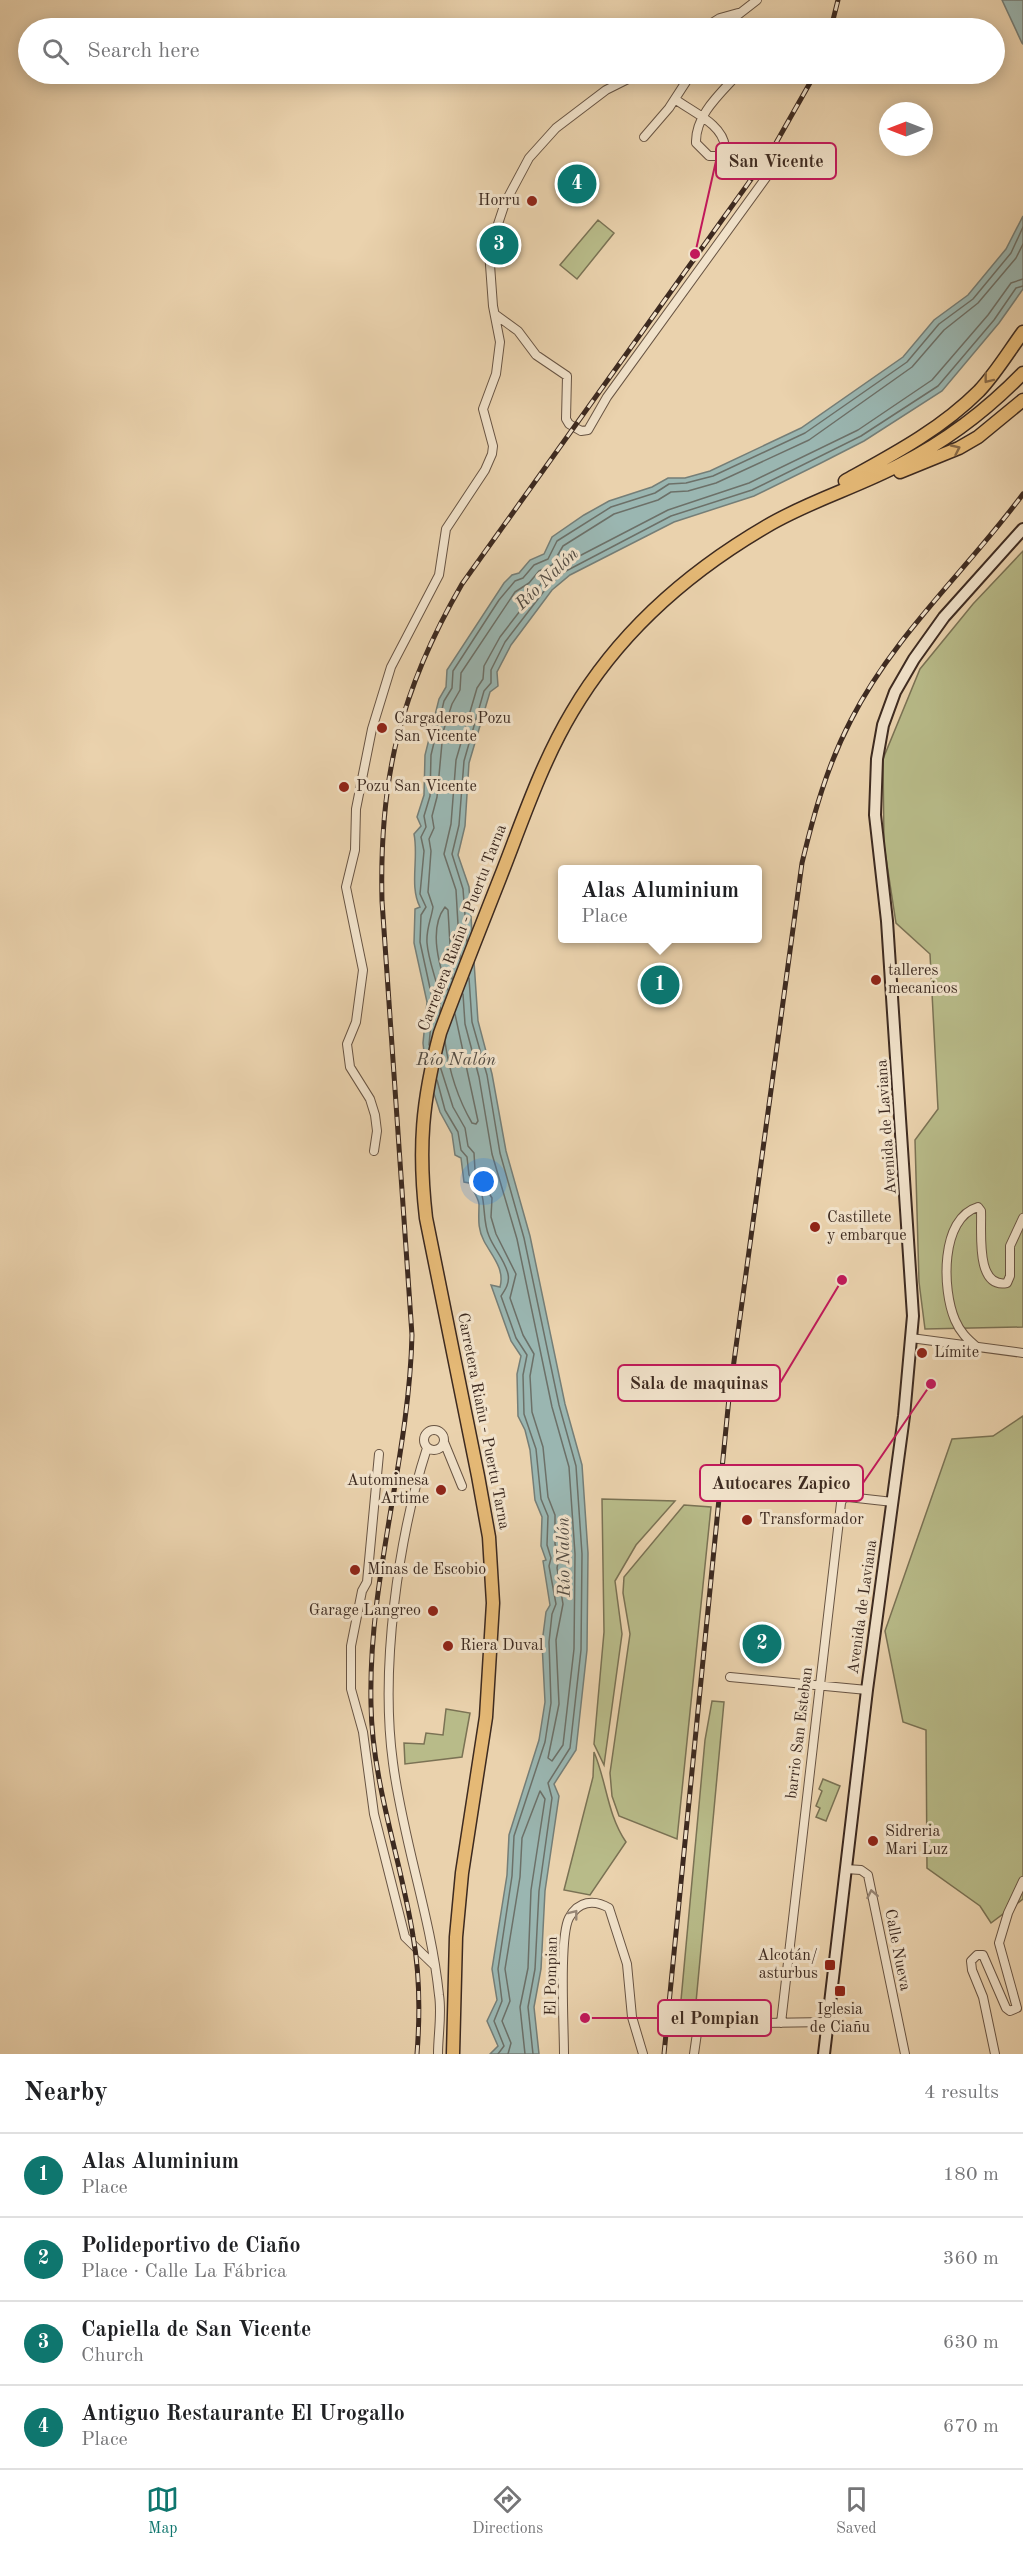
<!DOCTYPE html>
<meta charset="utf-8">
<style>
:root{--surface:#fff;--page:#f6f6f6;--text:#202124;--muted:#757577;--line:#e0e0e0;--accent:#0f766e}
body{margin:0;font-family:"Old Standard TT",serif;background:var(--page);color:var(--text)}
.compass{position:absolute;left:879px;top:102px;width:54px;height:54px;border-radius:50%;background:var(--surface);box-shadow:0 3px 15px #0003;rotate:270deg}
.you{position:absolute;left:484px;top:1182px;width:21px;height:21px;margin:-15px;border:4px solid #fff;border-radius:50%;background:#1a73e8;box-shadow:0 0 0 9px #1a73e833}
.badge{display:grid;place-items:center;width:39px;height:39px;border-radius:50%;background:var(--accent);color:#fff;font-size:20px;font-weight:700}
.pin{position:absolute;translate:-50% -50%;border:3px solid #fff;box-shadow:0 2px 6px #0006}
.popup{position:absolute;left:558px;top:865px;width:204px;height:78px;box-sizing:border-box;display:grid;place-content:center;border-radius:6px;background:var(--surface);filter:drop-shadow(0 2px 4px #0005);font-size:20px;white-space:nowrap;color:var(--muted)}
.popup b{font-size:22px;color:var(--text)}
.popup::after{content:'';position:absolute;left:50%;top:100%;margin-left:-12px;border:12px solid transparent;border-top-color:var(--surface)}
.list{margin:0;padding:0;list-style:none}
h2{display:flex;justify-content:space-between;align-items:center;height:78px;margin:0;padding:0 24px;font-size:26px}
h2 small{font-size:20px;font-weight:400;color:var(--muted)}
.list li{display:grid;grid-template-columns:39px 1fr auto;gap:18px;align-items:center;box-sizing:border-box;height:84px;padding:0 24px;border-top:2px solid var(--line)}
.list b{display:block;font-size:22px;white-space:nowrap}
.list p{margin:0;font-size:20px;white-space:nowrap;color:var(--muted)}
.list em{font-size:20px;font-style:normal;color:var(--muted)}
.icon{flex:none;width:33px;height:33px;fill:none;stroke:currentColor;stroke-width:2;stroke-linecap:round;stroke-linejoin:round}
.map{position:relative;flex:none;width:1023px;height:2054px;overflow:hidden}
.search{position:absolute;background:var(--surface);box-shadow:0 3px 15px #0003;left:18px;right:18px;top:18px;height:66px;display:flex;align-items:center;gap:15px;box-sizing:border-box;padding:0 21px;border-radius:33px;color:var(--muted);font-size:22px}
.sheet{height:414px;background:var(--surface)}
nav{display:flex;justify-content:space-around;align-items:center;box-sizing:border-box;height:84px;border-top:2px solid var(--line);background:var(--surface);font-size:16px;color:var(--muted)}
nav a{display:grid;justify-items:center;gap:3px}
nav .on{color:var(--accent)}
.map>svg:first-child{display:block}
</style>
<div class="map">
<svg width="1023" height="2054" viewBox="0 0 1023 2054">
<rect width="100%" height="100%" fill="#ead2ad"/>
<filter id="stains"><feTurbulence type="fractalNoise" baseFrequency=".00333" numOctaves="4"/><feColorMatrix values="0 0 0 0 .2 0 0 0 0 .09 0 0 0 0 .02 0 0 0 .5 -.17"/></filter>
<radialGradient id="worn" r=".72"><stop offset=".6" stop-color="#630" stop-opacity="0"/><stop offset="1" stop-color="#630" stop-opacity=".3"/></radialGradient>
<!-- green -->
<path fill="#b8bb89" stroke="#7a7254" stroke-width="1.5" d="M598 220 614 233 577 279 560 265Z
M1023 551V1327L925 1329 919 1282 915 1140 938 1109 930 954 896 923 884 845 883 759 920 669 973 604Z
M1023 1416V1899L991 1923 980 1906 927 1868 926 1730 903 1722 885 1631 952 1439 993 1436Z
M602 1499 675 1501 636 1545 615 1581 622 1634 604 1765 594 1744 604 1632Z
M684 1505 711 1507 677 1839 619 1816 612 1796 610 1773 630 1634 623 1593 624 1577Z
M712 1701 724 1702 695 2013 679 2022 705 1740Z
M446 1709 470 1713 462 1757 405 1764 404 1743 424 1744 426 1733 443 1735Z
M594 1752C607 1783 607 1814 626 1842L590 1895 564 1890 593 1777Z
M823 1779 840 1786 826 1821 816 1817 820 1808 816 1806 822 1791 819 1789Z"/>
<!-- water -->
<path fill="#9ab6b1" stroke="#757e77" stroke-width="1.5" d="M1002 0H1023V44L1022 43Z
M1023 216V289L999 323 942 391 864 441 819 464 754 496 674 522 570 575 552 590 511 645 497 672 498 686 490 692 469 763 465 826 458 855 469 887 478 1021 492 1074 506 1151 530 1236 565 1404 582 1465 588 1553 587 1650 576 1750 554 1784 559 1796 545 1891 541 1969 534 2007 539 2054H490L498 2046 487 2021 497 2000 492 1969 507 1875 509 1835 539 1740 545 1702 542 1643 546 1612 550 1605 543 1561 546 1560 541 1546 542 1517 535 1500 530 1450 525 1430 518 1416 517 1374 521 1356 511 1341 491 1285 500 1287C505 1269 492 1256 484 1241 477 1228 479 1217 479 1204 478 1197 472 1189 469 1183L464 1182 461 1158 455 1155 452 1134 440 1112 426 1069 423 1043 427 1002 414 943 415 909 420 907C409 886 419 858 414 834L421 826 417 817 424 795 425 755 439 699 446 687 447 670 504 583 512 575 519 573 530 560 544 554 552 537 584 515 609 501 652 487 668 478H685L710 471 801 428 903 357 934 320 968 295 1006 249Z"/>
<g fill="none" stroke-linecap="round" stroke-linejoin="round">
<!-- shore -->
<path stroke="#6c7068" stroke-width="1.5" d="M467 942 463 889 452 854 459 825 464 761 484 691 491 683V670L505 642 548 586 566 571 671 516 752 490 861 436 938 386 994 320 1016 288 1023 286
M460 959 456 890 444 854 451 824 456 760 477 688 483 679 484 666 500 637 543 581 562 565 668 510 749 483 858 430 932 380 988 315 1011 283 1023 279
M469 978 472 1022 487 1075 500 1153 524 1238 559 1405 576 1466 582 1554 581 1650 570 1748 548 1783 552 1798 539 1891 535 1969 528 2007 533 2054
M448 990C439 966 428 929 445 907L448 910 452 979
M440 1013C442 989 429 967 427 943 426 929 431 920 433 907L428 892 431 851 429 839 434 828 432 816 437 797 443 732 452 704 460 690 461 673 515 592 529 583 539 571 552 565 563 546 614 514 658 500 671 492 688 491 716 483 809 440 912 367 944 330 978 303 1016 258 1023 244
M445 1042C449 1070 458 1099 472 1123L476 1124 478 1121 455 1014
M429 1045 433 1002 420 942 421 915 426 907 420 894 424 851 421 837 426 827 424 816 430 796 431 755 444 701 452 688 453 671 499 600 515 581 523 578 534 565 548 559 557 541 611 507 655 493 669 484 686 483 713 476 805 433 907 362 939 324 973 299 1011 253 1023 227
M440 1066 453 1107 465 1128 468 1146 474 1153 475 1170 492 1198 491 1217 496 1234 516 1274 510 1298 523 1335 534 1354 530 1376 532 1412 543 1447 548 1497 555 1515V1544L559 1558 557 1568 563 1604 556 1640 559 1704 548 1758 552 1761 563 1745 574 1649 575 1554 569 1467 552 1407 517 1239 492 1154 479 1077 465 1024 463 994
M437 1080 445 1110 458 1132 461 1150 467 1157 469 1175C490 1190 480 1216 489 1236 494 1249 505 1260 508 1274 510 1283 505 1290 501 1296L516 1338 527 1355 523 1375 524 1414 536 1449 541 1499 548 1516 547 1545 551 1558 549 1566 556 1604 552 1614 549 1642 551 1703 545 1742 514 1836 512 1876 498 1969 502 2001 494 2021 504 2046 498 2054
M508 2054 511 2043 502 2021 510 2001 505 1969 520 1877 522 1838 540 1791 545 1799 531 1890 528 1968 520 2007 525 2054"/>
<defs>
<path id="street" d="M704 28 720 18 738 13
M721 28 757 0
M675 99C692 112 723 124 725 147L720 156H709L696 143C695 115 721 93 738 74
M644 137 669 108 691 74
M496 315 518 331 536 355 567 376 566 419 569 424 581 431 588 430 607 397 786 150
M374 1151 377 1131 375 1115 370 1099 350 1067 347 1044 356 1022 363 970 346 887 355 850 356 809 372 729 391 667 439 575 446 529 485 470 492 454 493 446 483 409 496 374 500 342 493 306 489 251 505 203 529 158 556 128 606 90 638 74
M911 1338 1023 1353
M978 1348C967 1339 960 1332 955 1320 942 1290 940 1218 978 1207L981 1211C982 1231 975 1289 1007 1283L1010 1276V1246L1023 1218
M424 1440a10 10 0 1 1 20 0a10 10 0 1 1-20 0Z
M444 1442 462 1486
M427 1448C398 1538 380 1668 393 1763 403 1841 431 1917 439 1995 442 2014 438 2035 438 2054
M379 1454 367 1582 362 1591 351 1646V1689L363 1732 374 1814 405 1937 434 1965
M730 1677 867 1690
M846 1869 861 1870 868 1875 905 2054
M781 2023 841 1503 843 1498 848 1497 893 1502
M564 2054C564 2027 559 1937 569 1918 578 1901 594 1899 609 1908L627 1964 632 2017 643 2054
M694 2054 698 2026 705 2019 756 2023 828 2022
M995 2054 983 1997 972 1970 971 1961 977 1955H983L1006 2008 1010 2011 1017 2008 999 1943 1008 1913 1023 1881"/>
<path id="secondary" d="M824 2054 867 1690 904 1416 913 1316 887 921 875 815 877 759 883 725 895 692 914 659 944 617 1023 529"/>
<path id="primary" d="M900 472 959 448 978 437 1023 400
M845 481C892 455 940 430 979 391 996 373 1009 351 1023 332
M453 2054 456 1937 462 1873 486 1717 493 1603 489 1537 478 1476 426 1218C418 1148 422 1101 440 1033 459 981 480 929 500 878 522 822 541 764 572 712 619 632 688 572 767 526 809 501 858 487 901 464 948 440 987 410 1023 373"/>
</defs>
<!-- street casing -->
<use href="#street" stroke="#685443" stroke-width="10"/>
<!-- secondary casing -->
<use href="#secondary" stroke="#3d2a20" stroke-width="14"/>
<!-- primary casing -->
<use href="#primary" stroke="#3d2a20" stroke-width="15"/>
<!-- street -->
<use href="#street" stroke="#f1e2ca" stroke-width="8"/>
<!-- secondary -->
<use href="#secondary" stroke="#f1e2ca" stroke-width="10"/>
<!-- primary -->
<use href="#primary" stroke="#e5b976" stroke-width="12"/>
<defs>
<path id="rail" d="M831 28 838 0
M417 2054C420 2015 420 1975 413 1936 401 1859 372 1783 371 1704 368 1580 409 1459 412 1335L382 901C379 778 400 691 462 584L772 150 815 74
M664 2054 729 1398 802 863C814 813 827 766 851 720 894 635 967 570 1023 494"/>
</defs>
<!-- rail casing -->
<use href="#rail" stroke="#3d2a20" stroke-width="5"/>
<!-- rail -->
<use href="#rail" stroke="#f1e2ca" stroke-width="3" stroke-dasharray="9" stroke-linecap="butt"/>
</g>
<!-- one-way arrows -->
<defs><path id="oneway-chevron" d="M-2-3.5L2.5 0L-2 3.5" fill="none" stroke-width="1.6" stroke-linecap="round" stroke-linejoin="round" transform="scale(1.5)"/></defs>
<g stroke="#896a47">
<use href="#oneway-chevron" transform="translate(988 379) rotate(128)"/>
<use href="#oneway-chevron" transform="translate(956 449) rotate(-25)"/>
</g>
<g stroke="#978675">
<use href="#oneway-chevron" transform="translate(872 1894) rotate(-101)"/>
<use href="#oneway-chevron" transform="translate(574 1914) rotate(-52)"/>
</g>
<!-- markers -->
<g fill="#8f2418" stroke="#f1e2ca" stroke-width="2">
<circle cx="532" cy="201" r="6"/>
<circle cx="382" cy="728" r="6"/>
<circle cx="344" cy="787" r="6"/>
<circle cx="876" cy="980" r="6"/>
<circle cx="815" cy="1227" r="6"/>
<circle cx="922" cy="1353" r="6"/>
<circle cx="441" cy="1490" r="6"/>
<circle cx="747" cy="1520" r="6"/>
<circle cx="355" cy="1570" r="6"/>
<circle cx="433" cy="1611" r="6"/>
<circle cx="448" cy="1646" r="6"/>
<circle cx="873" cy="1841" r="6"/>
<rect x="824" y="1959" width="12" height="12" rx="3"/>
<rect x="834" y="1985" width="12" height="12" rx="3"/>
</g>
<g text-anchor="middle" dominant-baseline="central" stroke-width="6" stroke-linejoin="round" paint-order="stroke">
<!-- poi labels -->
<g font-size="16" fill="#3d2a20" stroke="#f1e2ca" text-anchor="start">
<text x="520" y="201" text-anchor="end">Horru</text>
<text x="394" y="719">Cargaderos Pozu<tspan x="394" dy="18">San Vicente</tspan></text>
<text x="356" y="787">Pozu San Vicente</text>
<text x="888" y="971">talleres<tspan x="888" dy="18">mecanicos</tspan></text>
<text x="827" y="1218">Castillete<tspan x="827" dy="18">y embarque</tspan></text>
<text x="934" y="1353">Límite</text>
<text x="429" y="1481" text-anchor="end">Autominesa<tspan x="429" dy="18">Artime</tspan></text>
<text x="759" y="1520">Transformador</text>
<text x="367" y="1570">Minas de Escobio</text>
<text x="421" y="1611" text-anchor="end">Garage Langreo</text>
<text x="460" y="1646">Riera Duval</text>
<text x="885" y="1832">Sidreria<tspan x="885" dy="18">Mari Luz</tspan></text>
<text x="818" y="1956" text-anchor="end">Alcotán/<tspan x="818" dy="18">asturbus</tspan></text>
<text x="840" y="2010" text-anchor="middle">Iglesia<tspan x="840" dy="18">de Ciañu</tspan></text>
</g>
<!-- street labels -->
<g font-size="16" fill="#3d2a20" stroke="#f1e2ca">
<text transform="translate(463 928) rotate(-69)">Carretera Riañu - Puertu Tarna</text>
<text transform="translate(887 1127) rotate(-94)">Avenida de Laviana</text>
<text transform="translate(483 1421) rotate(79)">Carretera Riañu - Puertu Tarna</text>
<text transform="translate(863 1607) rotate(-82)">Avenida de Laviana</text>
<text transform="translate(800 1733) rotate(-83)">barrio San Esteban</text>
<text transform="translate(897 1950) rotate(79)">Calle Nueva</text>
<text transform="translate(552 1976) rotate(-89)">El Pompian</text>
</g>
<!-- water labels -->
<g font-size="18" font-style="italic" fill="#544d44" stroke="#f1e2ca">
<text transform="translate(547 579) rotate(-44)">Río Nalón</text>
<text x="456" y="1060">Río Nalón</text>
<text transform="translate(564 1557) rotate(-91)">Río Nalón</text>
</g>
</g>
<!-- callouts -->
<path fill="none" stroke="#c2185b" stroke-width="2" d="M695 254L716 161M842 1280L780 1383M931 1384L863 1483M585 2018L658 2018"/>
<g fill="#c2185b" stroke="#f1e2ca" stroke-width="2">
<circle cx="695" cy="254" r="6"/>
<circle cx="842" cy="1280" r="6"/>
<circle cx="931" cy="1384" r="6"/>
<circle cx="585" cy="2018" r="6"/>
</g>
<g fill="#f1e2ca" stroke="#c2185b" stroke-width="2">
<rect x="716" y="143" width="120" height="36" rx="6"/>
<rect x="618" y="1365" width="162" height="36" rx="6"/>
<rect x="700" y="1465" width="163" height="36" rx="6"/>
<rect x="658" y="2000" width="113" height="36" rx="6"/>
</g>
<g font-size="18" text-anchor="middle" font-weight="bold" fill="#3d2a20">
<text x="776" y="167">San Vicente</text>
<text x="699" y="1389">Sala de maquinas</text>
<text x="781" y="1489">Autocares Zapico</text>
<text x="715" y="2024">el Pompian</text>
</g>
<rect width="100%" height="100%" filter="url(#stains)"/>
<rect width="100%" height="100%" fill="url(#worn)"/>
</svg>
<svg class="compass" viewBox="-18 -18 36 36"><path d="M0-13l5 13h-10z" fill="#e53935"/><path d="M0 13l5-13h-10z" fill="#757577"/></svg>
<div class="you"></div>
<div class="pin badge" style="left:660px;top:985px">1</div>
<div class="popup"><b>Alas Aluminium</b>Place</div>
<div class="pin badge" style="left:762px;top:1644px">2</div>
<div class="pin badge" style="left:499px;top:245px">3</div>
<div class="pin badge" style="left:577px;top:184px">4</div>
<div class="search"><svg class="icon" aria-label="search" viewBox="0 0 24 24"><circle cx="10" cy="10" r="6"/><path d="M15 15l6 6"/></svg>Search here</div>
</div>
<section class="sheet">
<h2>Nearby<small>4 results</small></h2>
<ul class="list">
<li><span class="badge">1</span><div><b>Alas Aluminium</b><p>Place</p></div><em>180 m</em></li>
<li><span class="badge">2</span><div><b>Polideportivo de Ciaño</b><p>Place · Calle La Fábrica</p></div><em>360 m</em></li>
<li><span class="badge">3</span><div><b>Capiella de San Vicente</b><p>Church</p></div><em>630 m</em></li>
<li><span class="badge">4</span><div><b>Antiguo Restaurante El Urogallo</b><p>Place</p></div><em>670 m</em></li>
</ul>
</section>
<nav>
<a class="on"><svg class="icon" aria-label="map" viewBox="0 0 24 24"><path d="M3 6l6-2 6 2 6-2v14l-6 2-6-2-6 2zM9 4v14M15 6v14"/></svg>Map</a>
<a><svg class="icon" aria-label="directions" viewBox="0 0 24 24"><path d="M12 3l9 9-9 9-9-9zM9 14v-3h6M13 9l2 2-2 2"/></svg>Directions</a>
<a><svg class="icon" aria-label="saved" viewBox="0 0 24 24"><path d="M7 4h10v16l-5-4-5 4z"/></svg>Saved</a>
</nav>
